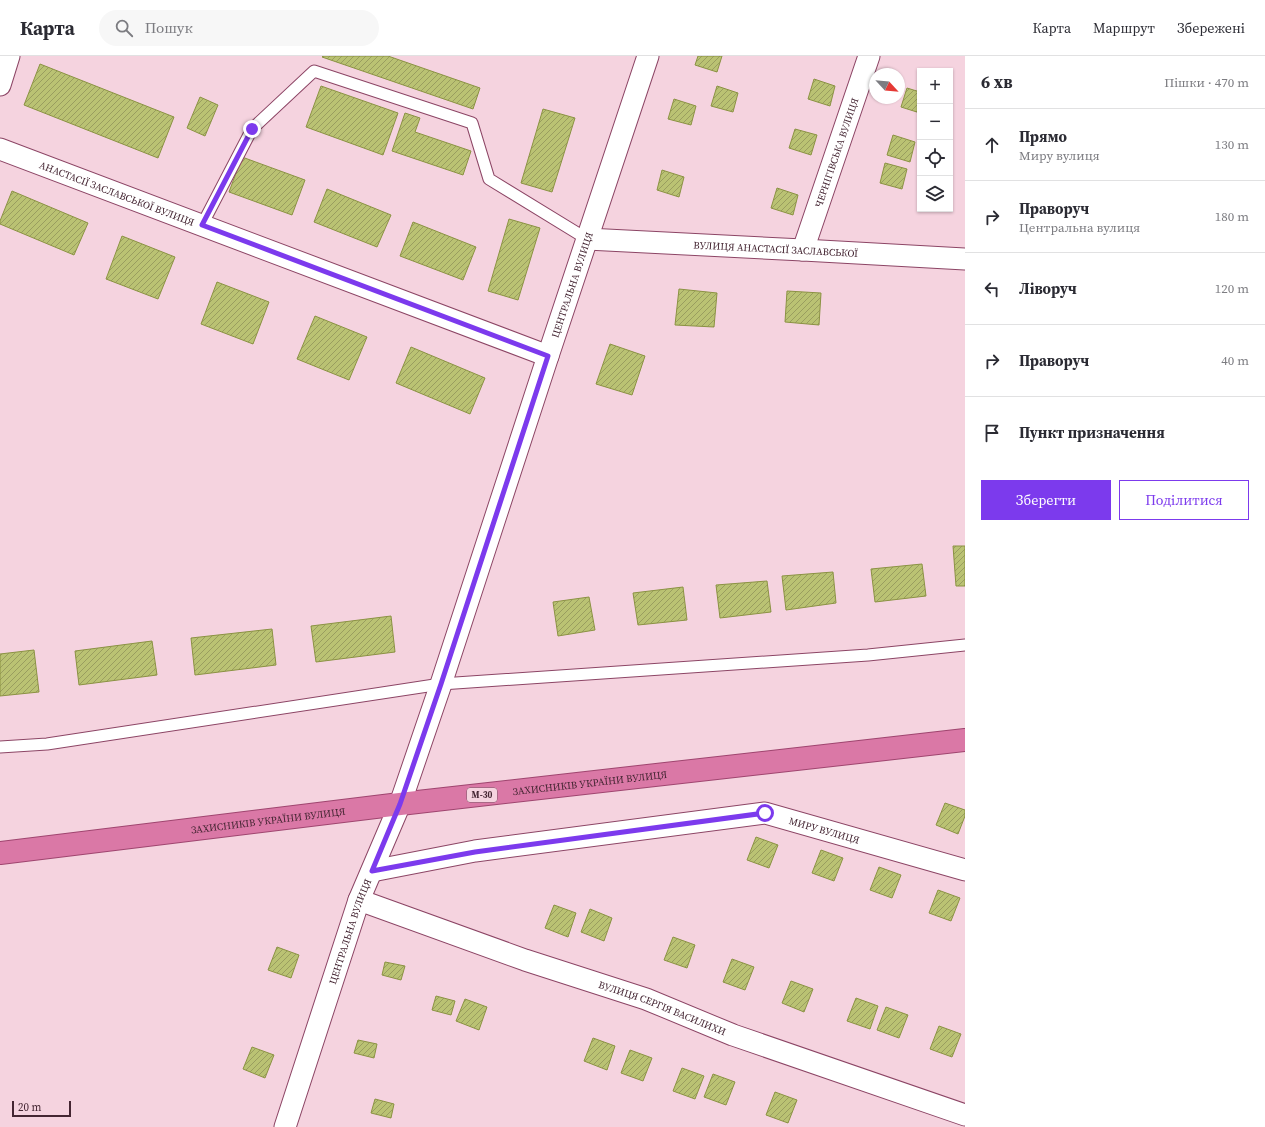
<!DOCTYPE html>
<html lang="uk">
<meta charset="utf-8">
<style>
:root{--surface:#fff;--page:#f7f7f7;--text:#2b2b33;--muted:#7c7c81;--line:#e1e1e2;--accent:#7c3aed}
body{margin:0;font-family:"Source Serif 4",serif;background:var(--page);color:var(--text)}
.controls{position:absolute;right:12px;top:12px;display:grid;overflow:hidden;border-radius:0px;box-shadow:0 1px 3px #0004}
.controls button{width:36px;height:36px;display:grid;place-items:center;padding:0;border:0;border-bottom:1px solid var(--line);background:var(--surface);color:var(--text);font:20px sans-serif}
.compass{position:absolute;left:869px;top:12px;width:36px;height:36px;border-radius:50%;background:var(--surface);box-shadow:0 1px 3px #0004;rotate:116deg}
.scale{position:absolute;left:12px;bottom:10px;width:59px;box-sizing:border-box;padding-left:4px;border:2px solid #442532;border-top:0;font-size:11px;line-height:14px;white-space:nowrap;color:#442532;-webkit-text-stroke:3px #f5d3df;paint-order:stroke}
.stop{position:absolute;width:12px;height:12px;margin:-9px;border:3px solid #7c3aed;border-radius:50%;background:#fff}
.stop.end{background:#7c3aed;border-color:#fff;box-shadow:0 1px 4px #0008}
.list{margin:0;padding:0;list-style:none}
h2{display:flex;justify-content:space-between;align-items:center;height:52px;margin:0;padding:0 16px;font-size:17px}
h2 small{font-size:13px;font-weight:400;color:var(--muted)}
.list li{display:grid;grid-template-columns:26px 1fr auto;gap:12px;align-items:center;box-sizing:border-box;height:72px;padding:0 16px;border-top:1px solid var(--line)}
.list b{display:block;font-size:15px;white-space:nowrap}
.list p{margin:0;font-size:13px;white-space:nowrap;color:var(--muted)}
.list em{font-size:13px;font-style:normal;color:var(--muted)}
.actions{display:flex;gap:8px;padding:12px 16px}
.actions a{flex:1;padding:9px 0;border:1px solid var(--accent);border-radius:0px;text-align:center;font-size:14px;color:var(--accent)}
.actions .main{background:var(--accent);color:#fff}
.icon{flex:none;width:22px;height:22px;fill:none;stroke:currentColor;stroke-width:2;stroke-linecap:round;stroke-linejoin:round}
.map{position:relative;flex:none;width:965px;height:1071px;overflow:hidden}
header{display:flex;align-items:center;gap:24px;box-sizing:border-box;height:56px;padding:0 20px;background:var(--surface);border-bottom:1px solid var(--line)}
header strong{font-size:19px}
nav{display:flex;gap:22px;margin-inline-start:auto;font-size:14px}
.search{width:280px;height:36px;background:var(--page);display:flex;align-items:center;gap:10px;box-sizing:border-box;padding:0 14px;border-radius:22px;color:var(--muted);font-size:15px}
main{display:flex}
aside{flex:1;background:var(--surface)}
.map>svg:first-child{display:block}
</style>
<header>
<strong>Карта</strong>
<div class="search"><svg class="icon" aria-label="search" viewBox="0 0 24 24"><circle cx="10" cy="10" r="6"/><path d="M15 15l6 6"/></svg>Пошук</div>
<nav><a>Карта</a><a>Маршрут</a><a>Збережені</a></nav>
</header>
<main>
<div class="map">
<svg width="965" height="1071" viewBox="0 0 965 1071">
<defs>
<pattern id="building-hatch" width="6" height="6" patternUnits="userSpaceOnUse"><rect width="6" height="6" fill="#bac273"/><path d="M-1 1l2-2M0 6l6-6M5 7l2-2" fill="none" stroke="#999d5f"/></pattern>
</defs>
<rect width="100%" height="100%" fill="#f5d3df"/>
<!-- building -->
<path fill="url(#building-hatch)" stroke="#8b9243" d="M323 0H388L480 32 473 53 322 1Z
M698 0H722L717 16 695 9Z
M40 8 174 61 158 102 24 49Z
M814 23 835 30 830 50 808 43Z
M321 30 398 57 383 99 306 71Z
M717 30 738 37 733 56 711 50Z
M907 32 920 36V57L901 51Z
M200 41 218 49 205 80 187 72Z
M674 43 696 50 691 69 668 63Z
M543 53 575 62 552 136 521 127Z
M405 57 420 62 415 76 471 95 463 119 392 95Z
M795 73 817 79 811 99 789 92Z
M893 79 915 86 910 106 887 99Z
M242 101 305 124 292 159 229 136Z
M885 107 907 113 902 133 880 127Z
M662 114 684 121 679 141 657 134Z
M777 132 798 139 793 159 771 152Z
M327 133 391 159 377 191 314 166Z
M12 135 88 167 74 199 0 168V165Z
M509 163 540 172 518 244 488 235Z
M413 166 476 191 463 224 400 200Z
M122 180 175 201 158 243 106 223Z
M217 226 269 246 253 288 201 268Z
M679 233 717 237 714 271 675 269Z
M787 235 821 237 819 269 785 266Z
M315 260 367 281 349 324 297 303Z
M610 288 645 300 632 339 596 328Z
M411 291 485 322 470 358 396 327Z
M953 490H965V530H956Z
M922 508 926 540 875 546 871 513Z
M833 516 836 547 786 554 782 520Z
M767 525 771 556 720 562 716 529Z
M683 531 687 564 638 569 633 537Z
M589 541 595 574 558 580 553 546Z
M391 560 395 596 316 606 311 570Z
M272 573 276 609 195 619 191 582Z
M152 585 157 619 79 629 75 595Z
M34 594 39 636 0 640V598Z
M945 747 965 754V760L958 778 936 769Z
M756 781 778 789 769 812 747 804Z
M821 794 843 802 834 825 812 817Z
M879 811 901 819 892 842 870 834Z
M938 834 960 842 951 865 929 857Z
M554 849 576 857 568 881 545 872Z
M590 853 612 862 604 885 581 876Z
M673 881 695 889 687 912 664 904Z
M277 891 299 899 291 922 268 914Z
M732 903 754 911 745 934 723 926Z
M385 906 405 910 401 924 382 919Z
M791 925 813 933 804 956 782 947Z
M436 940 455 945 451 959 432 954Z
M856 942 878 950 870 973 847 965Z
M465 943 487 951 479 974 456 965Z
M886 951 908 959 899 982 877 974Z
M939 970 961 978 952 1001 930 993Z
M593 982 615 990 607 1014 584 1005Z
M358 984 377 988 374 1002 354 997Z
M252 991 274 999 265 1022 243 1013Z
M630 994 652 1002 643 1025 621 1017Z
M682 1012 704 1020 695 1043 673 1035Z
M713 1018 735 1026 726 1049 704 1041Z
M775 1036 797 1044 788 1067 766 1059Z
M375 1043 394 1048 391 1062 371 1057Z"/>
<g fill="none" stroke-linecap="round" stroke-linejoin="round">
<defs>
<path id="service" d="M202 169 252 73 314 15 472 67 489 123 587 183
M0 691 47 688 441 628 868 599 965 589"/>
<g id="minor">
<path d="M0 29 9 0"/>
<path id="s1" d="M0 93 548 300"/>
<path id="s2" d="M587 183 803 194 965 203"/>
<path id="s3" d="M803 194 869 0"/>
<path id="s4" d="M372 815 475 795 765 757 965 814"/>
<path id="s5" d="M359 844 525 904 646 943 733 979 965 1059"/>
<path id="s6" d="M285 1071 359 844 400 748 441 628 548 300 648 0"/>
</g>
<g id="trunk">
<path id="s7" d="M0 797 400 748 965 684"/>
</g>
</defs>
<!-- service casing -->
<use href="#service" stroke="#8c4565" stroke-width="13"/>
<!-- minor casing -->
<use href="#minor" stroke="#8c4565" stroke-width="23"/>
<!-- trunk casing -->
<use href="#trunk" stroke="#9f456f" stroke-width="24"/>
<!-- service -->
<use href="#service" stroke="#fff" stroke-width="11"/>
<!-- minor -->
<use href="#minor" stroke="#fff" stroke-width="21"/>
<!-- trunk -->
<use href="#trunk" stroke="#da78a6" stroke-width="22"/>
</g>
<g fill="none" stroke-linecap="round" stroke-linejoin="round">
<!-- route -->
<path stroke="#7c3aed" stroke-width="5" d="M252 73 202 169 548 300 441 628 400 748 372 815 475 796 765 757"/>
</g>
<g text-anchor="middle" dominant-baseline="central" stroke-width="4" stroke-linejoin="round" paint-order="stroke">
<!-- shield labels -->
<rect fill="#f5d3df" stroke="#795966" stroke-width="1" x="467" y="732" width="30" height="14" rx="3"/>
<g font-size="9" font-weight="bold" fill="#442532">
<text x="482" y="739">М-30</text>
</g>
<!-- street labels -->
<g font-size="10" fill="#442532" stroke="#f5d3df">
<text stroke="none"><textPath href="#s3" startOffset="103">ЧЕРНІГІВСЬКА ВУЛИЦЯ</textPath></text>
<text stroke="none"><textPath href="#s1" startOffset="125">АНАСТАСІЇ ЗАСЛАВСЬКОЇ ВУЛИЦЯ</textPath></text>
<text stroke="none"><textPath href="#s2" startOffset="189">ВУЛИЦЯ АНАСТАСІЇ ЗАСЛАВСЬКОЇ</textPath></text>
<text stroke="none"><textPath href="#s6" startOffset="890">ЦЕНТРАЛЬНА ВУЛИЦЯ</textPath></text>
<text stroke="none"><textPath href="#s7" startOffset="594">ЗАХИСНИКІВ УКРАЇНИ ВУЛИЦЯ</textPath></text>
<text stroke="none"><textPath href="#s7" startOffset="270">ЗАХИСНИКІВ УКРАЇНИ ВУЛИЦЯ</textPath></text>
<text stroke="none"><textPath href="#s4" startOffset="459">МИРУ ВУЛИЦЯ</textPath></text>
<text stroke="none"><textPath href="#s6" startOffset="206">ЦЕНТРАЛЬНА ВУЛИЦЯ</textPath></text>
<text stroke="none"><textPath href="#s5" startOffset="322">ВУЛИЦЯ СЕРГІЯ ВАСИЛИХИ</textPath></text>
</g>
</g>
</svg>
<div class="controls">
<button>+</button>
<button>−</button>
<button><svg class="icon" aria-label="locate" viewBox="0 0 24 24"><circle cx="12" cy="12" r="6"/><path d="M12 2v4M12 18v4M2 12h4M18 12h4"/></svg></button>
<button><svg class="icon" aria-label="layers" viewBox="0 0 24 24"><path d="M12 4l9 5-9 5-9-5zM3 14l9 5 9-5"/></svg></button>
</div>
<svg class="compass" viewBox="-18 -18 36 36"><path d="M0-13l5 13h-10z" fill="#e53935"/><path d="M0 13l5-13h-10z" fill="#7c7c81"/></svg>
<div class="scale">20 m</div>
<div class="stop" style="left:765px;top:757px"></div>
<div class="stop end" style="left:252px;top:73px"></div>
</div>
<aside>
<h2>6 хв<small>Пішки · 470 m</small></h2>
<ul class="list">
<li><svg class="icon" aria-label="ahead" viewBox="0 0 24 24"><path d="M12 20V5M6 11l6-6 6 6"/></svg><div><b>Прямо</b><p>Миру вулиця</p></div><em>130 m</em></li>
<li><svg class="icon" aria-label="right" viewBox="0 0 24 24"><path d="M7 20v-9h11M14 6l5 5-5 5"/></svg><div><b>Праворуч</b><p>Центральна вулиця</p></div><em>180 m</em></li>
<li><svg class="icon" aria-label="left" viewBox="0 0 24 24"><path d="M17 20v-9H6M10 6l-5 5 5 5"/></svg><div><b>Ліворуч</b></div><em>120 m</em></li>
<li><svg class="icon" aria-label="right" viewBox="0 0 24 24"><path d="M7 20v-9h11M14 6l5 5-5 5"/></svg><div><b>Праворуч</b></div><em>40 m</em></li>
<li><svg class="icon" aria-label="arrive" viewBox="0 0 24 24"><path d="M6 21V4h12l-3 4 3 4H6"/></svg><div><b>Пункт призначення</b></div></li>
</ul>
<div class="actions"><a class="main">Зберегти</a><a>Поділитися</a></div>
</aside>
</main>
